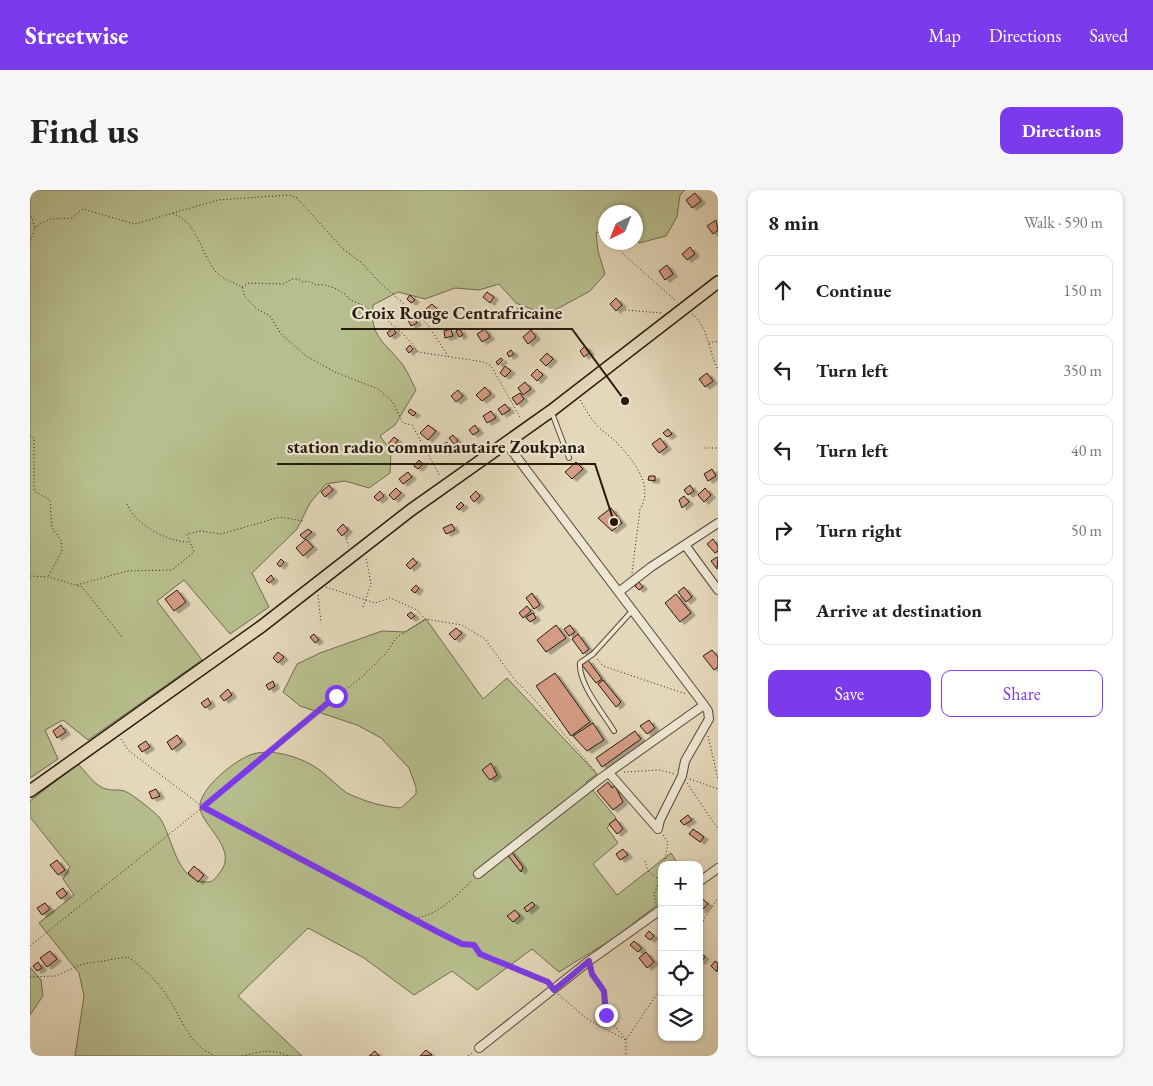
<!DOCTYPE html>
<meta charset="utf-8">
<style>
:root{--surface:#fff;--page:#f6f6f6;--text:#202124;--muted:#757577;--line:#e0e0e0;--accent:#7c3aed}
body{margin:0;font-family:"EB Garamond",serif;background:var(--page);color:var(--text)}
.controls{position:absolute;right:15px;bottom:15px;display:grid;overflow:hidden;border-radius:10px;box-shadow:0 1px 4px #0004}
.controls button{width:45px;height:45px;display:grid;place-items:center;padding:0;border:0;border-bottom:1px solid var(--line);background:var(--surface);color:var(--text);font:25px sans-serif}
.compass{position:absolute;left:568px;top:15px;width:45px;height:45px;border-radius:50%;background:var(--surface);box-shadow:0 1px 4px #0004;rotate:223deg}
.stop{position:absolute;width:15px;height:15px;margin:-11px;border:4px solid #7c3aed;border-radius:50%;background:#fff}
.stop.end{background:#7c3aed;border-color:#fff;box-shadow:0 1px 5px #0008}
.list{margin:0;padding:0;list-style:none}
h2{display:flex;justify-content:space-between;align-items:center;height:65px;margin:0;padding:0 20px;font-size:21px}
h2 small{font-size:16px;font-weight:400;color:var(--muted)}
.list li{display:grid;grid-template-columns:32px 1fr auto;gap:15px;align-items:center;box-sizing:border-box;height:70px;margin:0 10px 10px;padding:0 10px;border:1px solid var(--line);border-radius:10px}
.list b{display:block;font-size:19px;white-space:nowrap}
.list em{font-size:16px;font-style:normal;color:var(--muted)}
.actions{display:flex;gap:10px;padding:15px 20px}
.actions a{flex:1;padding:11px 0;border:1px solid var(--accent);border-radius:10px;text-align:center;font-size:18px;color:var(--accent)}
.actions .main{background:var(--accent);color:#fff}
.icon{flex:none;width:28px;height:28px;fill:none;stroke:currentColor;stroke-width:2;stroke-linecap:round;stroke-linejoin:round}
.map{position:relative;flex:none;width:688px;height:866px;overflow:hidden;border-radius:10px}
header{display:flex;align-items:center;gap:30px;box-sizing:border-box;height:70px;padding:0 25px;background:var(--accent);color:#fff}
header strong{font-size:24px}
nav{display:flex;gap:28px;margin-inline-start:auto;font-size:18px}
.intro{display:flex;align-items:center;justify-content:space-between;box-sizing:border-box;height:120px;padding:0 30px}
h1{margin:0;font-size:35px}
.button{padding:12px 22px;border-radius:10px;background:var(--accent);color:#fff;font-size:18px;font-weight:700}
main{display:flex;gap:30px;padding:0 30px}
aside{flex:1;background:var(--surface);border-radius:10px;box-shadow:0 1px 4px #0004}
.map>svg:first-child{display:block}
</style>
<header>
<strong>Streetwise</strong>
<nav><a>Map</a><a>Directions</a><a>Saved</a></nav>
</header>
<div class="intro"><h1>Find us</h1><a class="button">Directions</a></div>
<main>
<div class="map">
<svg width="688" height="866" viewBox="0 0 688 866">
<defs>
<filter id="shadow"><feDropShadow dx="4.5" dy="2.5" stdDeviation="0" flood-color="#0004"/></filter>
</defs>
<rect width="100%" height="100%" fill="#e4d8ba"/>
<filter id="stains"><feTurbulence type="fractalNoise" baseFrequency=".004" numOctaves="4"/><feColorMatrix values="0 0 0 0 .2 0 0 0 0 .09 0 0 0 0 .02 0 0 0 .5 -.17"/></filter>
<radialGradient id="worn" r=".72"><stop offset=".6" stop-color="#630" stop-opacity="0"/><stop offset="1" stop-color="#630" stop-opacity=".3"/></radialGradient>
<!-- green -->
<path fill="#b7be8d" stroke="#6e6c4d" d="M0 0H655L650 5 647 27 636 46 609 53 606 49V22H576L575 40 566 43 568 61 575 84 560 101 516 125 486 113 469 94 449 100 425 98 395 109 368 102 343 115C339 147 356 153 373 175 378 183 382 192 386 200L365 235 350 246 361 261 360 283 339 298 315 291 296 294 280 313 267 339 222 383 239 417 200 444 154 390 127 411 172 470 58 550 33 530 15 540 28 569 0 588Z
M396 429 453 509 477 488 567 584 556 592 586 628 577 638 588 653 563 674 587 705 641 663 649 675H632V711L586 747 529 782 502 759 447 800 422 781 384 805 334 768 278 738 208 806 272 866H45L54 806 49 783 9 733 44 705 33 689 40 677 0 627V611L48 574C55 581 66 597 76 599 81 601 89 599 94 601 100 602 126 623 130 628 143 648 146 691 176 692 181 693 185 689 188 685 211 660 173 638 170 618 168 599 206 569 223 564 244 558 274 568 291 581 300 588 308 597 317 603 333 611 354 617 371 618L386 604V597L379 578 351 548 327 535 270 516 253 502 267 474 290 463 352 441 375 442Z
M0 777 11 790 13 806 0 825Z"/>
<!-- building -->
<path fill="#d59d85" stroke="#25190d" filter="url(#shadow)" d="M665 3 671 11 662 18 656 10Z
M686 30 688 40 683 44 677 36Z
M581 52H591V53L585 58Z
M660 57 665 64 657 70 652 64Z
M637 75 643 84 635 90 629 81Z
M457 102 464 107 460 113 453 107Z
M380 105 385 110 381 113 377 109Z
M586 108 592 115 586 121 580 114Z
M402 114 407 119 401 125 396 119Z
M489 117 493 122 487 128 482 124Z
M353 120 358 127 355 129 351 122Z
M384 127 387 133 381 136 378 130Z
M363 138 366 143 360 147 357 143Z
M421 139 423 146 415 148 414 141Z
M430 139 433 145 429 147 426 141Z
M455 139 460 147 452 152 447 144Z
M501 140 506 147 498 154 493 147Z
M380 155 383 159 379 163 376 159Z
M555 156 560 162 554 167 550 161Z
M481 160 484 164 479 167 477 163Z
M517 163 523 169 516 176 510 170Z
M471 168 473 170 468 175 466 172Z
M475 176 481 181 475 187 470 183Z
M507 179 513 185 507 191 501 185Z
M677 183 683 191 675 197 669 189Z
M495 192 501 199 493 205 488 198Z
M455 197 461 204 452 211 446 205Z
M428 200 433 206 426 212 421 206Z
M490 203 494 209 487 215 482 208Z
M475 214 480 220 472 225 468 219Z
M380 219 386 223 383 226 378 222Z
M461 221 466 228 457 233 453 226Z
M398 235 406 241 398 250 390 243Z
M445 235 449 241 443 245 439 240Z
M638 239 642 244 637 247 633 243Z
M423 245 428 251 424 254 419 248Z
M364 247 368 250 362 258 358 254Z
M630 248 637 257 629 263 622 254Z
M417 252 421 258 414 263 409 257Z
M389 270 393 274 388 279 384 276Z
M546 272 553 279 542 289 535 282Z
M682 279 686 286 678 291 674 284Z
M378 282 382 287 373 294 369 289Z
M619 286H625V291L618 290Z
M299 295 303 300 295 307 291 302Z
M660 295 664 301 658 305 654 300Z
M366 298 371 303 364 310 359 305Z
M675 298 681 305 674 312 668 305Z
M350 301 354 306 348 311 344 307Z
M446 301 450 306 444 312 440 307Z
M654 306 659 312 652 318 649 310Z
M431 312 434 315 429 320 426 317Z
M581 318 592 333 582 341 568 328Z
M313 334 318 340 312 346 307 340Z
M422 334 425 340 416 344 413 338Z
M278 339 282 342 274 349 270 345Z
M276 349 283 357 273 366 266 358Z
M683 349 688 356V361L685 363 677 354Z
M687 367 688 368 687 379 681 371Z
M383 368 387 373 380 379 376 375Z
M251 369 254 372 250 377 247 374Z
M241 385 244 389 239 393 236 390Z
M609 392 613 397 609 400 605 396Z
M386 395 389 398 385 403 381 400Z
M654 397 662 407 656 412 648 402Z
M147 400 156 412 144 421 135 409Z
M502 403 510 415 504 419 496 408Z
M646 404 661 423 650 432 635 413Z
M497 416 501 421 493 428 489 423Z
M381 422 385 426 381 429 377 425Z
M503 423 506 428 500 432 496 427Z
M526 435 536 448 516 462 507 450Z
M540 435 545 442 539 446 534 439Z
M426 438 432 443 425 450 419 444Z
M284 444 289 450 285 453 280 447Z
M548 444 559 459 553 464 542 449Z
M682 460 688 467V477L684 480 673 466Z
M248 462 254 467 248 473 243 468Z
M558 470 572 489 566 493 552 475Z
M525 483 560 532 541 546 506 496Z
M573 490 591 512 586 517 568 494Z
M243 491 245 496 239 500 236 495Z
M198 499 202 505 194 511 190 506Z
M178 508 181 514 175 518 171 513Z
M619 530 625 538 617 544 610 536Z
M563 533 574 550 557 561 543 546Z
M31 535 36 542 27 548 23 541Z
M605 541 611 549 572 577 566 568Z
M147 545 152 552 142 560 137 552Z
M116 551 120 557 112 562 108 556Z
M461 573 467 585 460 590 452 580Z
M578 592 582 598 585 596 593 612 583 620 567 601Z
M126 599 130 606 122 609 119 602Z
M658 625 662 630 654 635 650 631Z
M586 629 593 639 587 644 579 634Z
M663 639 674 647 670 652 659 644Z
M593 659 598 665 590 670 586 664Z
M480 660 493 677 491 682 476 663Z
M27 670 35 680 28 685 20 675Z
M164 676 174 685 168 692 158 683Z
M33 698 37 704 31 709 26 703Z
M673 709 678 714 671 721 669 713Z
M502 712 505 715 497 722 494 718Z
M15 713 20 719 12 725 7 718Z
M485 720 490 726 483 732 477 726Z
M619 741 624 746 620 750 615 746Z
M604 751 612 758 608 762 600 755Z
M20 761 27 769 17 777 10 768Z
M616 762 624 772 617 778 609 768Z
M670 762 675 767 671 772 669 771Z
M685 771 688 773 687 782 681 776Z
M8 772 12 778 7 781 3 776Z
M396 860 402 865 390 866Z
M345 861 349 866H339Z"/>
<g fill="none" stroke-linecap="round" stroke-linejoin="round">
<defs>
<path id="lane" d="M522 223 539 268
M584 541C573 523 548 493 550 473L563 464 602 421"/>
<path id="street" d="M655 355 688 400
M590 401 621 377 688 333
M579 583 628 639
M628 639 630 630 652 586 655 571 679 529 678 521 674 515
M448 684 571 588 674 515 476 253
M669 692 688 678
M449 858 559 771 632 719"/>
<path id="primary" d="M0 601 232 436 381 320 521 221 688 92"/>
</defs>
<!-- lane casing -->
<use href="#lane" stroke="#554938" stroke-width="6"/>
<!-- street casing -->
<use href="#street" stroke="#554938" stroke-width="10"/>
<!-- primary casing -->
<use href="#primary" stroke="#25190d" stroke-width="14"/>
<!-- path -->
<path stroke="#25190d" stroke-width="1" stroke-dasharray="1 2.5" stroke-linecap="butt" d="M0 23 5 38 0 52
M143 23C168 35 169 57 183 78 189 88 202 92 212 97L215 107 227 119 240 126 251 144 276 166 305 182 348 199 362 211 373 233 382 235 410 286
M5 38C15 29 26 27 40 29L53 19 105 34 188 10 259 5 267 8 313 59 332 73 348 91 398 135 418 166
M592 63 647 112
M0 76V80
M212 97 219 93 253 94 262 89H268L273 92 278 91 286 95C296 93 315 101 320 110 343 118 374 140 388 162L454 172 461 176 491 229
M595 120 632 123
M662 124C679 137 678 162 688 179
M679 153 688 151
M550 210C555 218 559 226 565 233 570 240 579 245 585 251 602 268 625 296 610 319L602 383
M0 245 4 248V301L20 310 22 338 31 350 32 361 18 387
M675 258H688
M97 314C105 335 138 352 159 352
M316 349 319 356
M0 386 18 387 52 397 93 448
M47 395 97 381 142 380 164 362 157 344 171 341 191 344 250 327 273 331
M296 397 345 413 360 408 387 420 395 429 432 435 455 449 484 489 505 510 566 582
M288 405 291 433
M333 417 341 394 336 367
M567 469 573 476 656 504
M678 546 688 589
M91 549 99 561 173 617 406 741 432 754 444 755 450 764 519 794
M594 582 629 580 645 584
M660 589 688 599
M657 593 688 639
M633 645 638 653 634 675
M615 671 618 681 632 692
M626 713 624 705 632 682
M385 728C407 726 427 706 442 690
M669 737 688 708
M0 756 173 617 236 562 332 487 357 462 366 448 395 429
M561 779 574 801 576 825 596 850V866
M0 787 25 786 53 774 98 767C113 778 129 792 139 809 154 832 158 854 185 866
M528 804 557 829 596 850 632 796
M212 866C229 862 242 858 258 866
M438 866 442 863"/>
<!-- lane -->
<use href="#lane" stroke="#ede6d2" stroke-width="4"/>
<!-- street -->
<use href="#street" stroke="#ede6d2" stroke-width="8"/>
<!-- primary -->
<use href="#primary" stroke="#e4d8ba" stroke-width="11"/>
</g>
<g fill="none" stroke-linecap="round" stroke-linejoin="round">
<!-- route -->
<path stroke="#7c3aed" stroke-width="6" d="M306 506 173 617 406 741 432 754 444 755 450 764 518 792 524 800 559 771 562 784 574 801 576 825"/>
</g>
<!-- callouts -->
<path fill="none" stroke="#25190d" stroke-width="2" d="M595 211L542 139H311M584 332L565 274H247"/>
<g fill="#25190d" stroke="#ede6d2" stroke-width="2">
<circle cx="595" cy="211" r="5"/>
<circle cx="584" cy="332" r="5"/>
</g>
<g font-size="18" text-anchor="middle" font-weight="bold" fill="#25190d" stroke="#ede6d2" stroke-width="4.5" stroke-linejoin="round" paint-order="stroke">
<text x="427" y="129">Croix Rouge Centrafricaine</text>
<text x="406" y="263">station radio communautaire Zoukpana</text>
</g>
<rect width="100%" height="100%" filter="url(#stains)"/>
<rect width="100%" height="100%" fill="url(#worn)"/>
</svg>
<div class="controls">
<button>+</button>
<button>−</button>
<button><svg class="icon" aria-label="locate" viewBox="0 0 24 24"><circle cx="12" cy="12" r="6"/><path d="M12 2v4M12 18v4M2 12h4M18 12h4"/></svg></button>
<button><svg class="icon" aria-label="layers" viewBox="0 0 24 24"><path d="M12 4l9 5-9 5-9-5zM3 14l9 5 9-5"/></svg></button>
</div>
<svg class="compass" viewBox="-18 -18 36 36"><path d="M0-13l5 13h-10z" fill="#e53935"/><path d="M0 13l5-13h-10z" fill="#757577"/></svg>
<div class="stop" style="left:306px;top:506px"></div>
<div class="stop end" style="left:576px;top:825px"></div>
</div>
<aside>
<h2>8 min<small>Walk · 590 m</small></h2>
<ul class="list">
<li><svg class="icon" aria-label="ahead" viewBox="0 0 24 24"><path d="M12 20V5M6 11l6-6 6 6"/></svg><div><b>Continue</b></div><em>150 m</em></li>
<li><svg class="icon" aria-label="left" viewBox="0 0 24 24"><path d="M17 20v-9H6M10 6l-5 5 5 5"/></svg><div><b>Turn left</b></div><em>350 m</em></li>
<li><svg class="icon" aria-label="left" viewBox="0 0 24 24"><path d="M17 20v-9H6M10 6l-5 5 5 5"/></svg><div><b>Turn left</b></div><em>40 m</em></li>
<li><svg class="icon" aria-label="right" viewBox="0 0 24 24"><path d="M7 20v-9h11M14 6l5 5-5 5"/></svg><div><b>Turn right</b></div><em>50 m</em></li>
<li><svg class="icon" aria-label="arrive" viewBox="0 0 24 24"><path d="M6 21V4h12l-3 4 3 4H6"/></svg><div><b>Arrive at destination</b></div></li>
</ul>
<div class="actions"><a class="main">Save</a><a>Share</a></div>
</aside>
</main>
